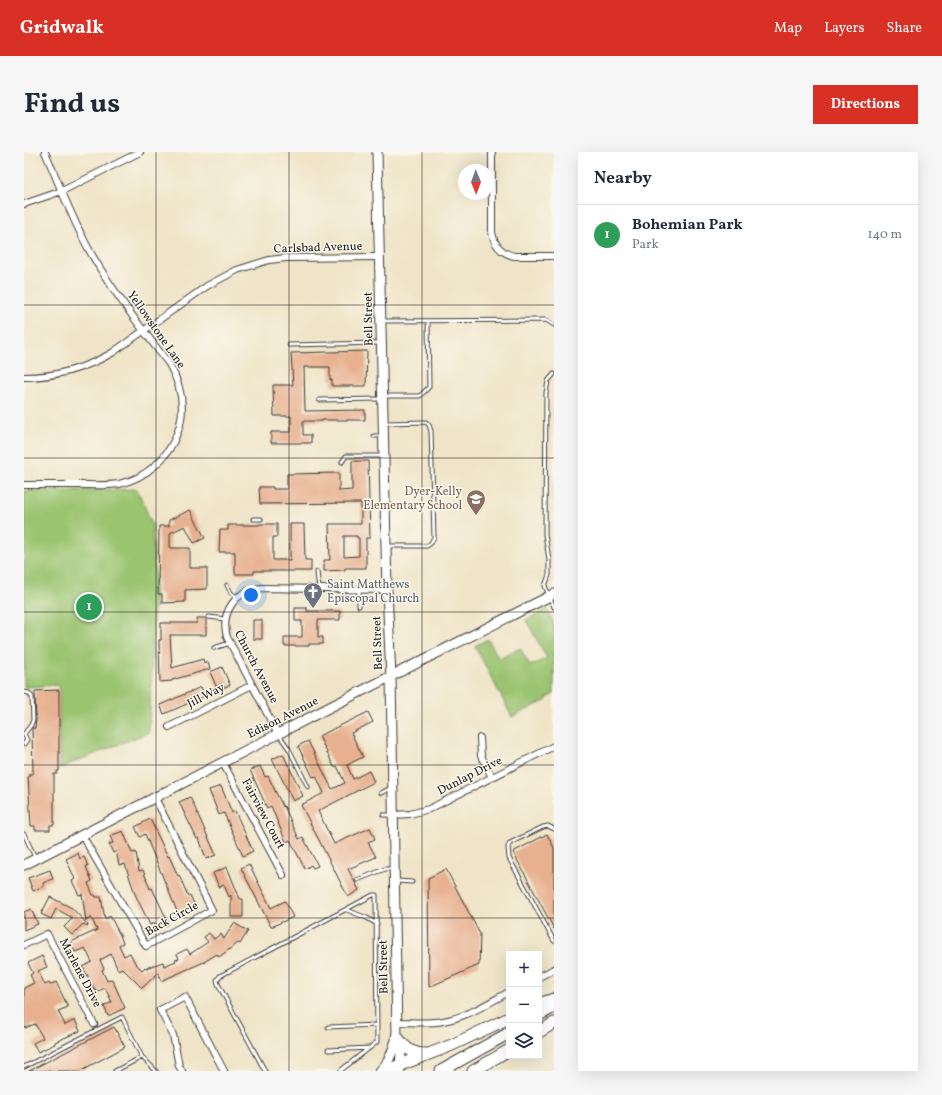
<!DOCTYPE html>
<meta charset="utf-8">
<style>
:root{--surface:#fff;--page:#f6f6f7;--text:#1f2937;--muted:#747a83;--line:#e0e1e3;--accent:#d93025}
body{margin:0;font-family:Vollkorn,serif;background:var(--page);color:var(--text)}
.controls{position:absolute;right:12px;bottom:12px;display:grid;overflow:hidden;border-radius:0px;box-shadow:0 4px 16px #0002}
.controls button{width:36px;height:36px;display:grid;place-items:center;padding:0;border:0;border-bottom:1px solid var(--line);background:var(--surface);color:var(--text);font:20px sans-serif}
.compass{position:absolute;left:434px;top:12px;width:36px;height:36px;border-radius:50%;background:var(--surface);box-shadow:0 4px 16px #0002;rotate:179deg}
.you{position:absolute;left:227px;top:443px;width:14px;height:14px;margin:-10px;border:3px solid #fff;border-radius:50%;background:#1a73e8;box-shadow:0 0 0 6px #1a73e833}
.badge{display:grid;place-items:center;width:26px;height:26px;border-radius:50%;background:var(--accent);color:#fff;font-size:13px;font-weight:700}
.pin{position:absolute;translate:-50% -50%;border:2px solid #fff;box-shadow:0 1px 4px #0006}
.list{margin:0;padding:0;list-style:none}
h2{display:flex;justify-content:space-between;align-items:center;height:52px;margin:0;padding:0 16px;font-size:17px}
h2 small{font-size:13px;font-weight:400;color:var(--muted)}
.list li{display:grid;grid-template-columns:26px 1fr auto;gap:12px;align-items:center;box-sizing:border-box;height:60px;padding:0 16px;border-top:1px solid var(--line)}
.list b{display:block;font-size:15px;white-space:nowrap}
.list p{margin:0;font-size:13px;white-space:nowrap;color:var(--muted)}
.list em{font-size:13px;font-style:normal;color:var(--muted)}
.icon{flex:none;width:22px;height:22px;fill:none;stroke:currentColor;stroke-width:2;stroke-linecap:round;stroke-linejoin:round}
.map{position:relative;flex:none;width:530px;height:919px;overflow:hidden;border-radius:0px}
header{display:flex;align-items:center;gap:24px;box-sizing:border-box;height:56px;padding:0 20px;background:var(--accent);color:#fff}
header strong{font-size:19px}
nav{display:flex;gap:22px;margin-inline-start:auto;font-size:14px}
.intro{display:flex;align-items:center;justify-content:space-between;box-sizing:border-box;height:96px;padding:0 24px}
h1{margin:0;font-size:28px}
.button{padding:10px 18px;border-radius:0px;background:var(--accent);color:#fff;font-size:14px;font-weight:700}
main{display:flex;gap:24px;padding:0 24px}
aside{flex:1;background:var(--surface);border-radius:0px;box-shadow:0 4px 16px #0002}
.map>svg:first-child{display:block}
</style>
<header>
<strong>Gridwalk</strong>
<nav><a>Map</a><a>Layers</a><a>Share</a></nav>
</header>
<div class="intro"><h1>Find us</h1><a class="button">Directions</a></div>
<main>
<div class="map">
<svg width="530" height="919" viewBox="0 0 530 919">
<rect width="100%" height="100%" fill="#fbf7ec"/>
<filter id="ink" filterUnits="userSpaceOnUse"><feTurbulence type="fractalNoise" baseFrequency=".025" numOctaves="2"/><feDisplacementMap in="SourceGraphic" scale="8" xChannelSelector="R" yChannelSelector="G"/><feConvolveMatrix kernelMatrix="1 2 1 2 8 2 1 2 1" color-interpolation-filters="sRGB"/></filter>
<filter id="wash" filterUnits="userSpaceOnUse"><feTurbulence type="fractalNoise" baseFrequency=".012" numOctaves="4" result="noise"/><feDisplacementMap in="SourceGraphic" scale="16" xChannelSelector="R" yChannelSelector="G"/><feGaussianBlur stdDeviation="0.9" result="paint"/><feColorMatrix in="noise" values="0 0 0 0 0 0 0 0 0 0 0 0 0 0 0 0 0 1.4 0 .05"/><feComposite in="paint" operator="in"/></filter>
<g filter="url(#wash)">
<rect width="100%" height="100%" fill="#efe4c7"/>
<!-- green -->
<path fill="#9bc471" stroke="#5c7046" d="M113 337 128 372 131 426 125 580 36 616 35 540 34 533 0 535V339Z
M523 457 530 472V542L523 546V548L488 565 451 494 464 487 475 507 496 496 506 514 523 506 502 468Z"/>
<g id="blocks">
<!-- building -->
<path fill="#e7b190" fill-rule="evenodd" d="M343 199 342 234H308V228H306V215H280L281 259 341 258V268H298V269H279V283H287V291H247V280H267V264H250L249 233H269L267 201Z
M328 309H344L346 386H342V416H321V418L300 419V408H306L305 372H337V351L236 352 235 335H249V337H263V322L315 321V339L328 338ZM320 384H333V386H335V404L320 405Z
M166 358 181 386 170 391 161 374 146 381V396H166V416H183V437L161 438V450L138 451V442H134L135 374H145V368Z
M235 372H253V385H249V408H266V372H280L281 408H287V419H230V422H211V400H195L196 378H204V373H235Z
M271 456H283V459H316V468H294V485H299V492H285V494H260V485H278V469H271Z
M173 466H182V483H146L148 516 179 507 180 511 184 510 186 517 148 528V529L136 530 135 488H137V471H173Z
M229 468H238V487H229Z
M198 515 206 533 194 538 186 520Z
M177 535 181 544 140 562 136 553Z
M35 538V619H33V622H30V673H26V678H11V674H7L4 625H5V622H9L8 576H11L12 568 11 539Z
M344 560 349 570 327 581 339 605 323 613 329 627 345 619 350 630 294 659 310 692 346 676 351 687 344 690 352 705 324 717 335 738 324 745 277 653 300 641 292 624 289 625 274 594 284 589 308 637 321 631 313 614 310 615 295 584Z
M259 602 279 644 269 649 248 607Z
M236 614 241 625 244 624 259 655 260 654 275 687 279 685 294 714 289 716 287 713 281 717 266 688 262 690 247 654 243 656 226 618Z
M197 634 208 661 211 659 229 699 219 704 200 661 195 663 185 638Z
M166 645 192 703 182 707 175 686 173 687 155 650Z
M126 667 144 705 145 704 154 724 155 723 164 744 166 743 172 756 155 764 121 682 116 685 111 675Z
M99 679 108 701 112 700 115 719 119 718 126 737 128 736 145 772 134 777 131 771 126 773 111 742 101 712 95 713 92 699 89 701 85 692 89 691 86 684Z
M523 682 530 696V777L489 700Z
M54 701 56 707 60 705 64 714 62 715 68 729 64 731 69 743H71L72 745H77L81 767 86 764 96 783 99 791 95 793 100 804 106 801 111 811 118 818 121 815 122 816 139 810 140 814 152 809 151 808 155 807 153 802 163 797 166 802 184 790 180 785 185 781 190 787 197 782 200 787 210 771 224 779 216 792 214 791 195 805 193 802 180 810 137 829 134 821 118 836 98 816 94 818 87 802 76 808 80 817 78 818 83 829 88 827 101 856 84 864 80 854 88 850 81 836 72 840 59 815 68 810 61 796 51 800 47 790 73 778 67 765 62 769 58 742 55 743 48 729 51 727 42 707Z
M225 712 247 756 261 749 269 765 247 775 217 716Z
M203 715 216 747H219V765H207V743L205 745 200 733 195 735 189 721Z
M422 717 456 782 455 813 405 835 404 726Z
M26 718 29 727 19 731 20 734 9 739 4 726Z
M26 745 48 756 64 773V774L59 772 48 783 40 775 49 766 32 757 27 767 17 762Z
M7 757 14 772 0 778V760Z
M18 804 23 815 14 819 21 833 25 831 26 833 32 830 44 855 34 859 41 873 51 868 56 879 31 890V892L14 900 9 891 19 886 11 872 1 876 0 873V836L10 831 6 823 9 821 4 811Z
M90 875 101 895 56 919H5Z"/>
</g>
</g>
<g filter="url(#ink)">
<use href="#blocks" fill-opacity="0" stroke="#3c3a36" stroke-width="1"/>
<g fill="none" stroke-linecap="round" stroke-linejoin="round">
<defs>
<path id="lane" d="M359 169 522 168 530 173
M265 193 356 191
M530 222 524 229 522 241 521 382 525 407V423L521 434 530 455
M360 244H396L405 235 404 169
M295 248 357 247
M361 271 402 270 405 273 407 279 410 385 407 391 403 394H364
M350 284H358
M318 310 322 304H359
M229 367H237
M293 420 295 437
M203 433 207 441 213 445
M335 437V454
M185 465 201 467
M190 496 206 491
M0 540 5 541 8 545 9 568 7 573 0 582
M255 583 265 597 284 635
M0 592 3 588 0 582
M357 641 367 636
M359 663H367
M530 677 524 674 519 675 486 691 484 695 485 706 530 789
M0 682 11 705
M333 728 361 717H368
M372 729 388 730
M323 758 343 766 353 772
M304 875 353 873
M304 898 346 896
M118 905 132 919
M0 915 98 865 118 905 91 919
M241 919 194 832 193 828 196 824 349 743H352L353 890 316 919"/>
<path id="street" d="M468 0V80C470 93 478 101 490 104H530
M0 52 38 39 116 0
M0 225C32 225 60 217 88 201L183 134 213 118 245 108 262 106 356 105
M0 333C17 333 35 333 52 333 66 333 81 334 95 332 122 326 145 306 154 279 162 256 157 233 145 212 118 177 90 141 68 103 49 70 36 34 21 0
M145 575 228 533
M254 582 203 485C196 460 212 438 237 436L363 438
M456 586 457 604 468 625
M199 611 259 723
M369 663 386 662 405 657 530 594
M58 683 122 794 188 758 131 646
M0 793 23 782 70 872
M515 825 530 817
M373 870C388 870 404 872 419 869 443 865 464 851 485 840
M158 919 155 914 149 883 136 858 161 845 200 919"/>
<path id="secondary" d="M353 0 363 438 367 525 373 885 377 899 376 918
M0 713 308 554 530 442
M356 919C366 910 369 897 373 885"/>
<path id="highway" d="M515 852 530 847
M515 863 530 855
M515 880 530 871
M373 885C381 896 388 902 402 902
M361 919 428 893 485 866
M417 919 485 881
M449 919 485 898"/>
</defs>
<!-- lane casing -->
<use href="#lane" stroke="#3c3a36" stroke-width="5"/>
<!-- street casing -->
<use href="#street" stroke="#3c3a36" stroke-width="8"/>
<!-- secondary casing -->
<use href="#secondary" stroke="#3c3a36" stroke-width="11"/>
<!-- highway casing -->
<use href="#highway" stroke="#3c3a36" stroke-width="13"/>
<!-- lane -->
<use href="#lane" stroke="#fff" stroke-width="3"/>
<!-- street -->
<use href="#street" stroke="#fff" stroke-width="6"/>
<!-- secondary -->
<use href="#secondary" stroke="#fff" stroke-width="9"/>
<!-- highway -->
<use href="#highway" stroke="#fff" stroke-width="11"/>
</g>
</g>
<!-- grid -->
<path fill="none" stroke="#1c1c1c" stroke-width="1" stroke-opacity="0.55" d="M132 0V919M265 0V919M398 0V919M0 153H530M0 306H530M0 460H530M0 613H530M0 766H530"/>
<!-- icons -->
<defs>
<symbol id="school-pin" viewBox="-11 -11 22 30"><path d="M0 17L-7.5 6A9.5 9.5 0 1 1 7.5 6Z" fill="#8d6e63" stroke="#fbf7ec"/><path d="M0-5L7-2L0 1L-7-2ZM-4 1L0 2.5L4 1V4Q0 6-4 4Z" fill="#fff"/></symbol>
<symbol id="church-pin" viewBox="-11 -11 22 30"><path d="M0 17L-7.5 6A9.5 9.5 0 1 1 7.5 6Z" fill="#6b7280" stroke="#fbf7ec"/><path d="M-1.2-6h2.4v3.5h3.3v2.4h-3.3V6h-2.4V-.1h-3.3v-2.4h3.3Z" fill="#fff"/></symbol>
</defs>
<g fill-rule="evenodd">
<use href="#school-pin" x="441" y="336" width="22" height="30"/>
<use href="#church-pin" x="278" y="429" width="22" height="30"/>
</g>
<g text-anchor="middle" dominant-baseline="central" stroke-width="3" stroke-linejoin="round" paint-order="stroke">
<!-- street labels -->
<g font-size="12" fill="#1c1c1c" stroke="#fbf7ec">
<text transform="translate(294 96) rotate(-2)">Carlsbad Avenue</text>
<text transform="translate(345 167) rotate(-91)">Bell Street</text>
<text transform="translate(132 178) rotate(55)">Yellowstone Lane</text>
<text transform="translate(354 491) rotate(-92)">Bell Street</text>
<text transform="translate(232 515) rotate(62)">Church Avenue</text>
<text transform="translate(182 544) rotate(-27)">Jill Way</text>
<text transform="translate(259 566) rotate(-27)">Edison Avenue</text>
<text transform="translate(446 624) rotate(-27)">Dunlap Drive</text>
<text transform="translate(239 662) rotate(62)">Fairview Court</text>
<text transform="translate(148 767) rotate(-29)">Back Circle</text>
<text transform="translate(360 815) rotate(-91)">Bell Street</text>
<text transform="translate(56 821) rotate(62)">Marlene Drive</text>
</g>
<!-- education labels -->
<g font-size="12" fill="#785e54" stroke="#fbf7ec" text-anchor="end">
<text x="438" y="340">Dyer-Kelly<tspan x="438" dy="14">Elementary School</tspan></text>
</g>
<!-- worship labels -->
<g font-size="12" fill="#5b616d" stroke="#fbf7ec" text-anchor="start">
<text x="303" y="433">Saint Matthews<tspan x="303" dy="14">Episcopal Church</tspan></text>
</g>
</g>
</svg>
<div class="controls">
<button>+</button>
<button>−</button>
<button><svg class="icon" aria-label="layers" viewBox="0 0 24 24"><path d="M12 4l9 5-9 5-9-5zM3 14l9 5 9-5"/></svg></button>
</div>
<svg class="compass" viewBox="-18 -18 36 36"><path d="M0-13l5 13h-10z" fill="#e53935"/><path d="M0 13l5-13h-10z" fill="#747a83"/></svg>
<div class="you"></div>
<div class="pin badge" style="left:65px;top:455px;background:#2e9e5b">1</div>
</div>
<aside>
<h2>Nearby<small></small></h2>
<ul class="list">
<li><span class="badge" style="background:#2e9e5b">1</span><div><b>Bohemian Park</b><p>Park</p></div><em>140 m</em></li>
</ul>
</aside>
</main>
